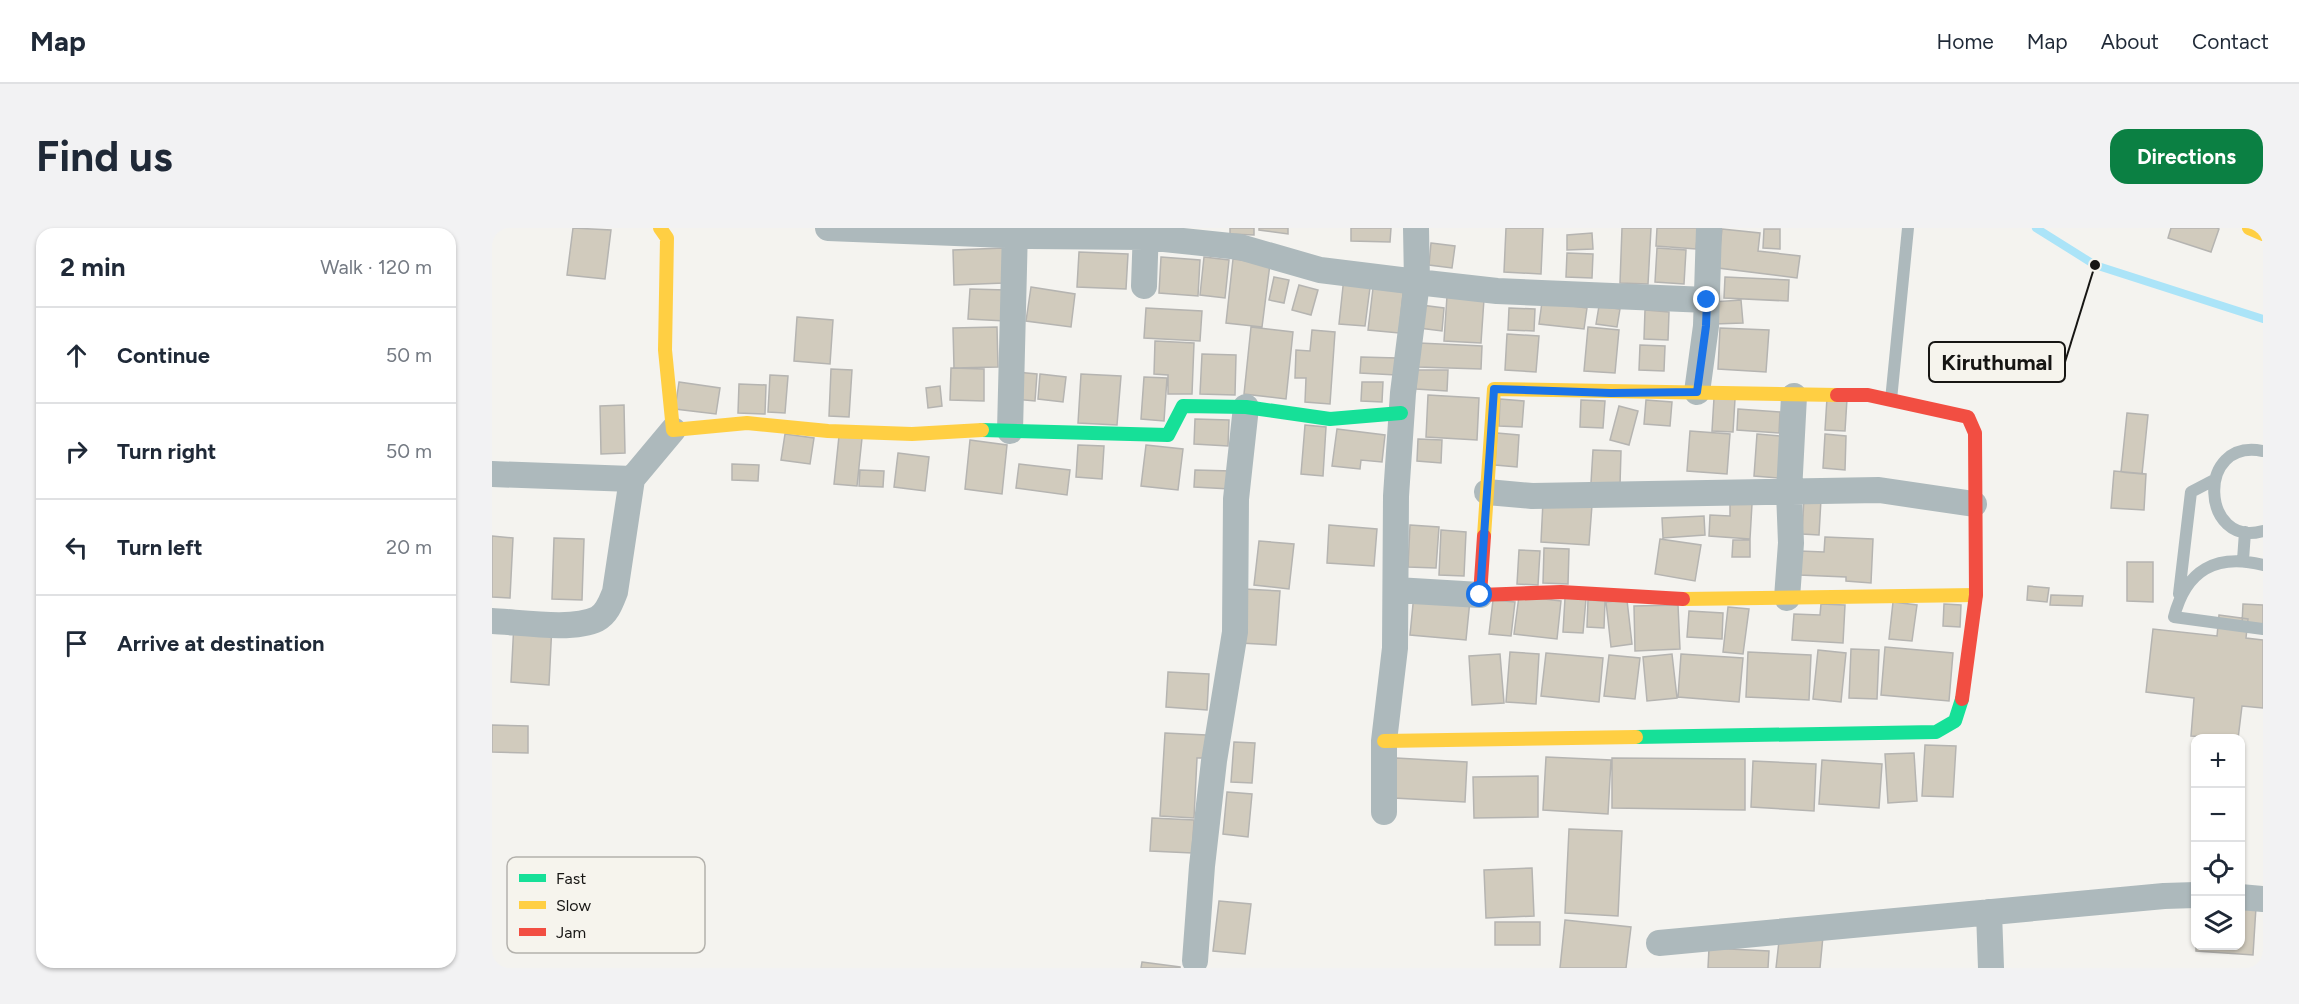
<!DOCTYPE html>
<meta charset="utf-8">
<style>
:root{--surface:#fff;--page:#f2f2f3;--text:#1f2937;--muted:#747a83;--line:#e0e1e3;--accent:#0b8043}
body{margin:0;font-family:Figtree,sans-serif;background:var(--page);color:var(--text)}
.controls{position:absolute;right:18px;bottom:18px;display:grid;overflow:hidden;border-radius:12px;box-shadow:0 2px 4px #0004}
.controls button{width:54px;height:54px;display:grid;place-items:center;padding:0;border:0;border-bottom:2px solid var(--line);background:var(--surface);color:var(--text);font:30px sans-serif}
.stop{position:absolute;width:18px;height:18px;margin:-14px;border:4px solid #1a73e8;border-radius:50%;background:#fff}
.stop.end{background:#1a73e8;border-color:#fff;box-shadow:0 2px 6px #0008}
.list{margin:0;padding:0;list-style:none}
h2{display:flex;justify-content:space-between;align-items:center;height:78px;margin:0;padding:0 24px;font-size:26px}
h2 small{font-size:20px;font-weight:400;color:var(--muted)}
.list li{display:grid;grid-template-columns:39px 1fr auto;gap:18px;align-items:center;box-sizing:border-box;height:96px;padding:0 24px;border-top:2px solid var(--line)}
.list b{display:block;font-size:22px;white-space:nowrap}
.list em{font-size:20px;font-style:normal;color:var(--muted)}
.icon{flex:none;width:33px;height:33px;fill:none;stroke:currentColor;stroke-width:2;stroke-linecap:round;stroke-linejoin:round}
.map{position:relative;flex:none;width:1771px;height:740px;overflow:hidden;border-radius:18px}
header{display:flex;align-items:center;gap:36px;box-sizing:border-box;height:84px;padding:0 30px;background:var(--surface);border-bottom:2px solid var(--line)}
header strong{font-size:28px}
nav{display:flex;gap:33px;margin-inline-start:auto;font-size:21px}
.intro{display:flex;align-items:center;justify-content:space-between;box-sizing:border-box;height:144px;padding:0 36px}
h1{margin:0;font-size:42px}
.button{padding:15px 27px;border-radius:18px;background:var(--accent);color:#fff;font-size:21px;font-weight:700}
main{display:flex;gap:36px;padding:0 36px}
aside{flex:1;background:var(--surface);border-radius:18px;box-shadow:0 2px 4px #0004}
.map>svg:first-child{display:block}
</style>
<header>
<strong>Map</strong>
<nav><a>Home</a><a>Map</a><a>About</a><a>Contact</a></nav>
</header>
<div class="intro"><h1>Find us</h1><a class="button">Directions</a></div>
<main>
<aside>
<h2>2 min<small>Walk · 120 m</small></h2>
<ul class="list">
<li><svg class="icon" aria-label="ahead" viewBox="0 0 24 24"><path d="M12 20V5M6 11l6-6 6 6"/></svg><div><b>Continue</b></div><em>50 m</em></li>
<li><svg class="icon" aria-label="right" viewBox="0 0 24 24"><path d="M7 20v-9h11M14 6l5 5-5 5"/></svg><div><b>Turn right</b></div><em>50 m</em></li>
<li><svg class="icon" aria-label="left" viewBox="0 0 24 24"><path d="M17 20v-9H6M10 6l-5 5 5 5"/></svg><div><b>Turn left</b></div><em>20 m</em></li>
<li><svg class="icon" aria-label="arrive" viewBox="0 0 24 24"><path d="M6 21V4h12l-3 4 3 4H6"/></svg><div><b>Arrive at destination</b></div></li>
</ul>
</aside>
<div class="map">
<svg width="1771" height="740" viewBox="0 0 1771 740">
<rect width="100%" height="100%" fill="#f4f3ef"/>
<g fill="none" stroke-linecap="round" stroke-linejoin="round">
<!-- stream -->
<path stroke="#abe4f8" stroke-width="8" d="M1544 0 1603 37 1771 91"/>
</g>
<!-- building -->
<path fill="#d1cbbd" stroke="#b5b4b1" stroke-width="1.5" d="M81 0 119 2 113 51 75 47Z
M738 0H762V7L738 6Z
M767 0H796V6L767 2Z
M859 0H899L898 14 859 13Z
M1014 0H1051L1049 46 1012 44Z
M1130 0H1159L1156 56 1128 55Z
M1165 0H1206L1204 21 1164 18Z
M1679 0H1725L1727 1 1719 24 1676 10Z
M1230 1 1268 5 1266 23 1308 28 1305 50 1226 40Z
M1272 1H1288V21L1271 20Z
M1100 5 1101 21 1075 22V7Z
M939 15 963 18 960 40 937 37Z
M511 20 512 55 462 57 461 22Z
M1165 20 1194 22 1192 56 1163 54Z
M587 24 636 26 634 61 585 59Z
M1075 25 1101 26 1100 50 1074 49Z
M669 29 708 32 706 68 667 65Z
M712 29 737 32 733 70 708 67Z
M741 31 778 36 770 99 734 95Z
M782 49 797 52 792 75 777 72Z
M852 49 879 52 873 98 847 96Z
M1233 49 1297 52 1296 73 1232 70Z
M882 52 912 56 907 105 876 102Z
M807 57 826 62 819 87 800 82Z
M539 59 583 66 579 99 534 93Z
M478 61 514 62 513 93 476 91Z
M955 68 992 71 989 115 952 113Z
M1249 72 1251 95 1222 96 1221 74Z
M1050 74 1095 80 1092 101 1047 96Z
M929 77 952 80 950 103 927 100Z
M1107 78 1128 81 1125 99 1104 96Z
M654 80 710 83 708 113 652 110Z
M1017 80 1043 81 1042 103 1016 102Z
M1153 82 1177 84 1176 112 1152 111Z
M305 89 341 92 338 136 302 133Z
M505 99 506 139 462 140 461 100Z
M759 99 801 104 794 171 752 166Z
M1096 99 1127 102 1123 145 1092 143Z
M1228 100 1277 102 1274 144 1226 141Z
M820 102 843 104 838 176 813 174 814 150H803L804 122 818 123Z
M1015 106 1047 108 1044 144 1013 142Z
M663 113 702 115 700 166H676V147L662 146Z
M927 115 990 118 989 141 926 139Z
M1148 117 1173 118 1172 143 1147 142Z
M710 126 744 127 743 167 708 166Z
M869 129 905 130 904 147 868 145Z
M459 140 492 141V173L458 172Z
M339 141 360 142 357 189 337 188Z
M925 142H956L955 163 924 161Z
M524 144 545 146 543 173 522 171Z
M548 146 574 149 571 174 546 171Z
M589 146 629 148 625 197 586 195Z
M278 147 296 148 293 185 276 184Z
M652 149 675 150 672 193 649 191Z
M187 154 228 160 224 186 183 181Z
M870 154H891L890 174 869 173Z
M247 156 274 157 273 186 246 185Z
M448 158 450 178 436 180 434 160Z
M936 167 987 170 985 212 934 209Z
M1222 170 1243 171 1241 204 1220 203Z
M1335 170 1355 171 1353 203 1333 202Z
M1008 171 1032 173 1030 199 1007 198Z
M1089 172 1113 173 1111 200 1088 199Z
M1154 172 1180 174 1178 198 1152 196Z
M132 177 133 225 109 226 108 178Z
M1127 178 1146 183 1137 217 1118 212Z
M1246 181 1288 184 1287 205 1245 202Z
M1635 185 1656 187 1650 246 1629 244Z
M703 191 737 192 736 218 702 216Z
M813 197 834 199 831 248 809 246Z
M845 201 893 207 890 234 869 232 868 241 840 238Z
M1198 203 1238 206 1235 246 1195 243Z
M1005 205 1027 207 1025 239 1003 237Z
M293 206 322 210 318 236 289 232Z
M1265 206 1289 208 1286 250 1262 248Z
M1333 206 1354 208 1353 242 1331 240Z
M347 208 370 210 365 258 342 256Z
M926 211 950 212 949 235 925 233Z
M478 212 515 217 510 266 473 261Z
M586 217 612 218 610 251 584 249Z
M654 217 691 221 686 262 649 258Z
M1101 222 1129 223 1128 257 1099 255Z
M406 225 437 229 433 263 402 259Z
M240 236 267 237 266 253 240 252Z
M527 236 578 242 575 267 524 260Z
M368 242 392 243 391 259 367 258Z
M703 242 739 243 738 261 702 259Z
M1622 243 1654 246 1652 282 1619 280Z
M1312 270 1329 271 1327 307 1310 306Z
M1051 273 1100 277 1097 317 1049 314Z
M1238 275 1260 276 1258 311 1217 308 1218 287 1238 288Z
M1212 288 1213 307 1171 310 1170 290Z
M837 297 885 301 882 338 835 335Z
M918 297 947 299 944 340 916 339Z
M949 302 974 304 972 348 947 347Z
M0 308 21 310 18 370 0 369Z
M1333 309 1381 311 1379 355 1354 353V349L1307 347 1308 323 1332 324Z
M62 310 92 311 90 372 60 371Z
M1168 311 1209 317 1203 353 1163 346Z
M1241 312H1258V329H1240Z
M767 313 802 316 797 361 762 357Z
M1052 320 1077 321 1076 356 1051 355Z
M1027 322 1048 323 1046 357 1025 356Z
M1635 334H1661V374L1635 373Z
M1536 358 1557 360 1555 374 1535 372Z
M752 361 788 363 784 417 748 415Z
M922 366 978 372 974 412 918 407Z
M1559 367 1591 368 1590 378 1558 377Z
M1027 368 1069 373 1065 411 1022 406Z
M1073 370 1094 371 1091 405 1071 404Z
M1001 372 1023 374 1019 408 997 406Z
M1096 372 1113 373 1112 400 1095 399Z
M1135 372 1140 416 1119 419 1114 374Z
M1401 374 1425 377 1420 413 1397 411Z
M1329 376 1353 377 1351 415 1300 412 1302 386 1328 387Z
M1452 376 1469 377 1468 399 1451 398Z
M1751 376 1771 377V397L1750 396Z
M1186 377 1188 421 1143 423 1142 378Z
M1236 379 1257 381 1251 426 1231 424Z
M1197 383 1231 385 1230 411 1195 409Z
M1727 387 1756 391 1754 410 1771 412V480L1750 478 1746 511 1699 508 1702 470 1654 464 1661 401 1725 408Z
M22 394 60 396 57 457 19 454Z
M1393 419 1461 425 1457 473 1389 467Z
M1359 421 1387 422 1385 471 1357 470Z
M1326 422 1354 425 1349 474 1321 471Z
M1018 424 1047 426 1044 476 1014 474Z
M1256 424 1319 427 1317 472 1254 469Z
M1054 425 1111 430 1107 474 1049 468Z
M1008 426 1012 475 980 477 977 428Z
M1180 426 1185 470 1155 473 1151 429Z
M1189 426 1251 430 1247 474 1186 469Z
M1117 427 1148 430 1143 471 1112 468Z
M676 444 717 446 715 482 674 479Z
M0 497 36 498V525L0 524Z
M673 505 714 507 713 530H705L702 590 668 588Z
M742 514 763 515 760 555 739 554Z
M1433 517 1464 518 1461 569 1430 568Z
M1422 525 1425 573 1396 575 1393 526Z
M1054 529 1119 532 1116 586 1051 582Z
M904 530 975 534 973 574 902 570Z
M1120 530 1253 531V582L1120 580Z
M1330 532 1390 536 1387 580 1327 576Z
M1261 533 1324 536 1322 583 1259 579Z
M1046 548V589L982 590 981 549Z
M735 564 760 566 756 609 731 606Z
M660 590 702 592 700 625 658 623Z
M1077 601 1130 603 1126 688 1073 685Z
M1040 640 1042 688 994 690 992 642Z
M727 673 759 676 753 726 721 723Z
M1748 678 1764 679 1761 727 1704 723V718H1748Z
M1073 692 1139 699 1134 740H1068Z
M1003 694H1048V717H1003Z
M1288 704 1331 708 1328 740H1284Z
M1217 720 1277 723 1276 740H1216Z
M650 734 688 739V740H649Z"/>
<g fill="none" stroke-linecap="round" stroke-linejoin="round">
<!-- lane -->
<path stroke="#adb9bc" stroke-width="12" d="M1399 172 1416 0
M1771 223C1703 209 1709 321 1771 303
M1751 332 1753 304
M1771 337C1724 325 1694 342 1682 389L1771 401
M1687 366 1699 264 1722 252"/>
<!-- street -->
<path stroke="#adb9bc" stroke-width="26" d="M336 0 538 8 653 9 748 19 828 42 925 54 1005 63 1215 72
M652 58 654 0
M1205 164 1214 98 1217 0
M518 203 523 0
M0 246 140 251 181 202
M995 264 1040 268 1387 262 1482 276
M904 362 988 367
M1295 370 1299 315 1297 264 1302 168
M0 393C27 394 81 403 105 391 115 386 119 374 123 364L140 251
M892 584V513L903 420 904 268 911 165 925 54 924 0
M1748 669 1771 671
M1497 684 1499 740
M1167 715 1672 668 1704 667
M703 733 710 638 722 533 743 404 744 271 754 179"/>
<!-- fast -->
<path stroke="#16e098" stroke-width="14" d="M490 202 676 207 691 178 754 179 838 191 909 185
M1144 509 1444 504 1463 493 1470 471"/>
<!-- slow -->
<path stroke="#ffcf43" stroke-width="14" d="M168 0 175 10 173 122 181 202 255 195 336 203 420 206 490 202
M1757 0 1771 6
M992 308 1002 161 1345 167
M1191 371 1484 367
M892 513 1144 509"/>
<!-- jam -->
<path stroke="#f24e42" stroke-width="14" d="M1345 167H1376L1476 189 1483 205 1484 367 1470 471
M992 308 988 367 1069 364 1191 371"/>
</g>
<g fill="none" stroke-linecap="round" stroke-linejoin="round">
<!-- route -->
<path stroke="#1a73e8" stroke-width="8" d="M988 367 1002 161 1119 165 1205 164 1214 98 1215 72"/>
</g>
<!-- legend -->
<rect x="15" y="629" width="198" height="96" rx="9" fill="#f6f4ed" stroke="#b3b1ac" stroke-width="1.5"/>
<rect x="27" y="646" width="27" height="8" fill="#16e098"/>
<rect x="27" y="673" width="27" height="8" fill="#ffcf43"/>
<rect x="27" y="700" width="27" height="8" fill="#f24e42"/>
<g font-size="16" fill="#171614">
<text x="64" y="656">Fast</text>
<text x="64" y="683">Slow</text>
<text x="64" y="710">Jam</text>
</g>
<!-- callouts -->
<path fill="none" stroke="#171614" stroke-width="2" d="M1603 37L1573 134"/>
<circle fill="#171614" stroke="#f6f4ed" stroke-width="2" cx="1603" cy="37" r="6"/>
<rect fill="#f6f4ed" stroke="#171614" stroke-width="2" x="1437" y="114" width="136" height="40" rx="6"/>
<g font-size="22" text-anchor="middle" font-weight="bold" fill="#171614">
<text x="1505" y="142">Kiruthumal</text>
</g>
</svg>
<div class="controls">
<button>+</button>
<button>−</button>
<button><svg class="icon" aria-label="locate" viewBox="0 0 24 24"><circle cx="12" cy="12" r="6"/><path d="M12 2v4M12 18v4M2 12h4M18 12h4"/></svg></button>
<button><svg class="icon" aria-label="layers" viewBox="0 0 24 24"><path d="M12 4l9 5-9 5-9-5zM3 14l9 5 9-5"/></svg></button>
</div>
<div class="stop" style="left:988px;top:367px"></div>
<div class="stop end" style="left:1215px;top:72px"></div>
</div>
</main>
